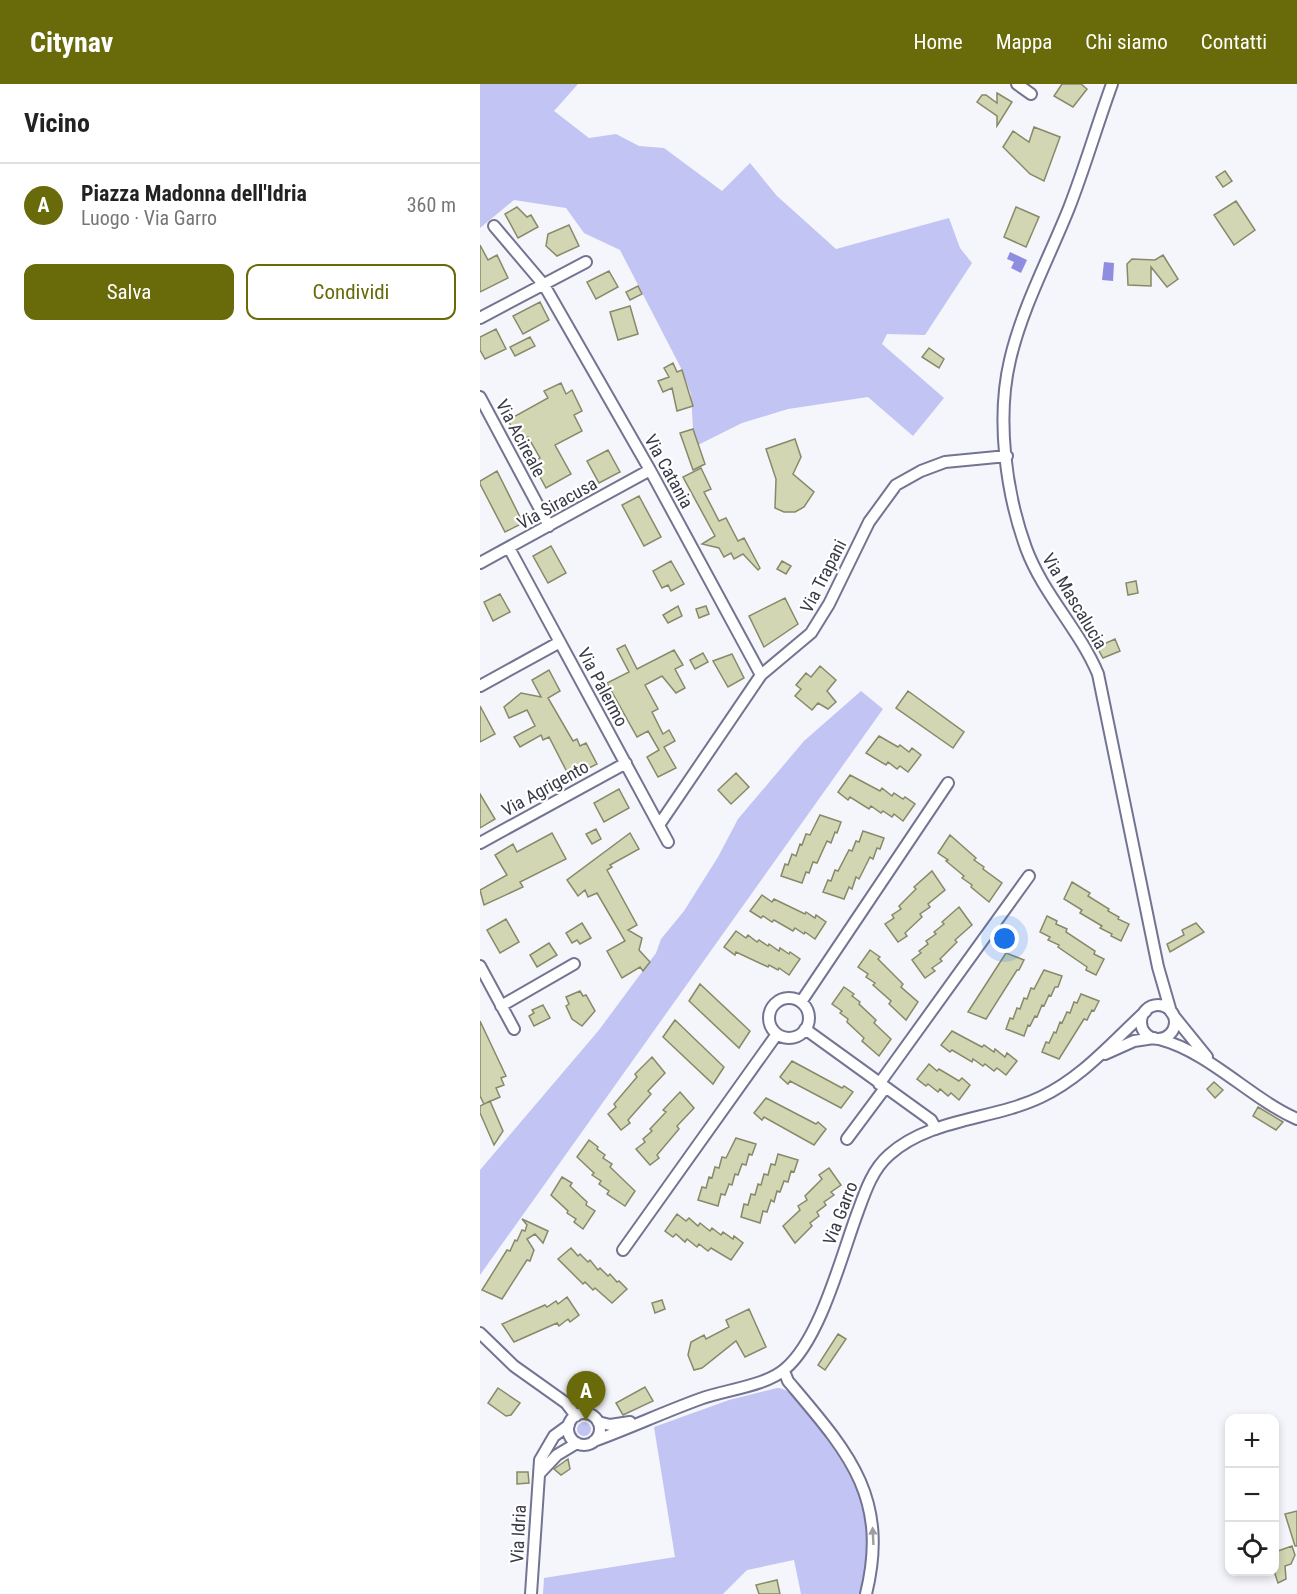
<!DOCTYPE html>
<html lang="it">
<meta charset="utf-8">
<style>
:root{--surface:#fff;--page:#f2f2f2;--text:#222;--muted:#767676;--line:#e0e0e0;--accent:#696a09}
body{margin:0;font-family:"Roboto Condensed",sans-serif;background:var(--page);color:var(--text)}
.controls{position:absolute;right:18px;bottom:18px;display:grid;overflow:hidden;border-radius:12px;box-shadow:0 3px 9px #0003}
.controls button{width:54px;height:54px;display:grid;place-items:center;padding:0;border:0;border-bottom:2px solid var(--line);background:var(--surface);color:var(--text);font:30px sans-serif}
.you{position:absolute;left:525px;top:855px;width:21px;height:21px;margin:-15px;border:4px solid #fff;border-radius:50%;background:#1a73e8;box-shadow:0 0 0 9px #1a73e833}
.badge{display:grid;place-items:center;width:39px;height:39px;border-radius:50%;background:var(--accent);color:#fff;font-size:20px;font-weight:700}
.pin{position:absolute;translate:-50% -50px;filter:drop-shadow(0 2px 3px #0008)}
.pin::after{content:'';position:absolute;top:32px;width:21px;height:18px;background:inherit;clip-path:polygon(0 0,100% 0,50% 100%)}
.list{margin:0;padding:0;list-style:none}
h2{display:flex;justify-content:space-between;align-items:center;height:78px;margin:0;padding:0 24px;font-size:26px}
h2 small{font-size:20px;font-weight:400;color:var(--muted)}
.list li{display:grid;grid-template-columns:39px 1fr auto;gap:18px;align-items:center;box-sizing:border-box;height:84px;padding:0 24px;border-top:2px solid var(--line)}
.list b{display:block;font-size:22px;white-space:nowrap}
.list p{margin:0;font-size:20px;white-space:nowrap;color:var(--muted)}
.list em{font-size:20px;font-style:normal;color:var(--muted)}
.actions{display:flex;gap:12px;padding:18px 24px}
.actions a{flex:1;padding:14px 0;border:2px solid var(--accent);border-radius:12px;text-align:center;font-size:21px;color:var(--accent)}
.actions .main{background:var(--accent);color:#fff}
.icon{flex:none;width:33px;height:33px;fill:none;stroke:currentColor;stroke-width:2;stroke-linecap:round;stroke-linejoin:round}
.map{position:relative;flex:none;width:817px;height:1510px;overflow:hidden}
header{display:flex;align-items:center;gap:36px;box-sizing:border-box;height:84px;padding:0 30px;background:var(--accent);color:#fff}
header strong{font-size:28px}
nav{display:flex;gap:33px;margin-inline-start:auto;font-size:21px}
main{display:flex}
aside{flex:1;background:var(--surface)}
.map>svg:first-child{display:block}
</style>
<header>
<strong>Citynav</strong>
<nav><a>Home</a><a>Mappa</a><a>Chi siamo</a><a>Contatti</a></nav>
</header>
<main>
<aside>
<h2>Vicino<small></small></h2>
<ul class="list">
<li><span class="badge">A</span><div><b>Piazza Madonna dell'Idria</b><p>Luogo · Via Garro</p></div><em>360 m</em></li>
</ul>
<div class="actions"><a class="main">Salva</a><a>Condividi</a></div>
</aside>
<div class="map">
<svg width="817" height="1510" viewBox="0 0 817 1510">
<rect width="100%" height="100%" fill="#f5f5fc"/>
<!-- green -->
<path fill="#c2c4f3" d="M0 0H98L74 27 109 54 136 50 159 62 184 64 242 107 270 79 297 112 356 165 469 134 480 164 492 179 445 251 407 250 402 260 464 314 433 352 388 313 308 325 262 339 218 361 213 345 211 310 202 286 140 166 104 149 86 124 34 116 0 144Z
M381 607 403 625 0 1191V1086L119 946 176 869 181 855 204 827 238 773 258 735 324 657Z
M297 1304C323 1303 372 1387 381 1410 385 1418 386 1428 388 1437 392 1460 386 1487 381 1510H321L314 1476 267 1486 243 1510H63L64 1494 195 1473 174 1343 249 1316Z
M97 1345a7 7 0 1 1 14 0a7 7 0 1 1-14 0Z"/>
<!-- water -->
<path fill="#8e8ddf" d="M530 168 547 176 541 189 531 184 534 178 527 175Z
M624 178 634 179 633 197 622 196Z"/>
<!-- building -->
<path fill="#d3d6b2" stroke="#878968" stroke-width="1.5" d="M582 0H601L607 5 593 23 574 12Z
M517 9 532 18 517 42V32L497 18 502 11H506L517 19Z
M554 43 580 53 564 97 550 90 523 63 533 47 549 58Z
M745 87 752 97 743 103 736 93Z
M756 117 775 146 754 161 734 131Z
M37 123 47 133 51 131 58 143 38 154 25 130Z
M536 123 559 133 546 163 524 153Z
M89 141 99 162 77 172 66 162 68 150Z
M0 161 8 176 17 171 28 194 0 208Z
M683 171 698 195 687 203 671 183V202L648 201 647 180 652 175 675 176Z
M129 187 138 203 116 215 107 198Z
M158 202 162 210 150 216 146 208Z
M60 218 69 236 43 250 33 232Z
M150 222 158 250 138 256 130 228Z
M16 245 26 265 5 275 0 266V253Z
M50 253 55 262 35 272 30 263Z
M449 264 464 275 459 284 442 273Z
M193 279 197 288 202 286 213 322 197 327 192 304 183 308 178 297 189 293 184 284Z
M81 299 86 310 92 306 102 327 94 331 102 347 75 361 91 390 66 404 52 378 60 374 48 353 39 358 28 336 68 314 64 307Z
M213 345 225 380 213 386 200 349Z
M315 355 321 373 313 390 334 408 324 423 315 428H304L295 424 296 395 286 365Z
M128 366 140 388 119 399 107 377Z
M221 384 231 405 224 408 239 437 246 434 258 457 264 454 280 484 278 486 263 470 254 475 251 469 244 473 239 464 222 460 235 452 203 393Z
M17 387 43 439 25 448 0 400V397Z
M159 412 181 453 164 462 142 421Z
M71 462 86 489 68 499 53 472Z
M191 477 204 500 191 507 188 501 182 504 173 487Z
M302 477 311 482 306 490 297 485Z
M656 497 658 509 648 511 646 499Z
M20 510 30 528 13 537 4 518Z
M305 514 318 540 284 563 269 532Z
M198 522 202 532 188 539 183 531Z
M226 522 229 530 219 534 216 525Z
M635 555 640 567 623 574 617 563Z
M145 561 157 585 194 566 203 581 195 585 205 604 196 609 182 592 165 601 178 625 172 628 183 650 189 646 195 657 184 663 196 684 178 693 167 673 179 666 168 647 157 653 127 599 149 588 137 565Z
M223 569 228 578 215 585 210 576Z
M252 570 264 594 248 603 233 577Z
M340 582 356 596 347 607 356 618 348 625 338 619 332 626 315 612 321 605 316 601 326 589 331 593Z
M69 586 80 607 68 614 93 657 97 655 100 662 106 659 117 680 97 690 94 684 87 688 69 653 63 656 61 651 40 663 34 653 55 642 47 626 29 634 24 623 41 609 61 613 52 596Z
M428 607 484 648 473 664 416 624Z
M0 622 15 650 0 658Z
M399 652 418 663 420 661 429 668 432 664 441 671 428 688 420 682 417 685 408 678 406 681 386 669Z
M256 689 269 703 251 720 238 706Z
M370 691 400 707 402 704 412 712 414 709 423 715 425 713 435 720 423 737 414 730 412 733 403 727 401 729 391 722 389 725 370 713 368 716 358 708Z
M139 705 149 724 124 738 114 719Z
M0 710 15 735 0 744Z
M340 731 361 738 357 749 355 748 351 759 347 757 337 779 333 778 329 789 326 788 322 799 301 792 305 780 308 781 312 770 316 772 320 760 322 761 326 750 330 751Z
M116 745 121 755 112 760 106 750Z
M383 747 404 754 400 765 397 764 393 775 390 773 379 795 376 793 372 805 369 803 364 815 343 808 348 796 351 797 355 786 358 787 369 766 372 767 376 757 379 758Z
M72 749 86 775 40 798 43 803 4 821 0 806 27 791 15 771 33 760 37 768Z
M150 749 159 765 130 781 132 783 127 786 157 841 148 846 162 854 159 866 170 878 163 887 160 883 142 894 127 867 145 857 117 809 108 813 105 806 98 812 87 796Z
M470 751 496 774 494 776 504 783 503 785 522 799 509 818 491 803 492 801 482 794 484 792 466 777 468 776 458 769Z
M452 787 465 806 448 820 450 823 440 830 442 833 425 849 427 852 418 858 405 840 414 834 412 831 421 825 419 822 436 805 434 803Z
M592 798 610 809 608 812 629 825 628 827 639 833 638 835 649 840 641 857 631 852 632 850 620 844 622 842 600 829 602 826 584 815Z
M282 811 292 818 294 815 325 830 326 828 335 834 336 831 346 838 335 855 325 848 324 850 315 844 313 847 294 836 292 838 283 832 281 834 270 827Z
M479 823 492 841 475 856 477 858 460 875 462 877 452 884 455 887 445 894 432 876 441 869 439 867 448 860 446 857 456 850 454 848 464 840 462 838Z
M567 832 577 837 576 840 587 845 586 848 615 867 614 870 624 875 616 891 606 886 607 883 578 863 579 861 568 856 570 853 560 848Z
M26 835 39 858 20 869 7 846Z
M102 839 111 854 100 860 97 856 92 859 86 849Z
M716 839 724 848 690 868 687 860 704 851 702 846Z
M256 847 266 854 268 851 277 858 279 856 288 862 289 860 299 867 300 864 309 870 310 868 320 875 309 891 299 884 298 886 289 881 288 883 256 868 255 871 244 863Z
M69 859 77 871 57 883 50 871Z
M390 866 400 873 398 875 423 900 421 903 438 918 426 936 409 920 411 917 393 901 395 899 386 893 388 890 378 883Z
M526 869 544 876 539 886H537L506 935 488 928Z
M564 886 582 892 578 903H575L571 912 569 911 564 922 562 921 557 933 555 932 550 942 548 941 544 952 526 945 530 934 533 935 537 924 540 925 544 914 547 915 551 904 554 905Z
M220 900 270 947 259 964 209 917Z
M364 903 374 910 372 912 380 918 379 920 396 936 394 939 411 955 399 972 382 957 384 954 367 938 368 935 360 929 362 927 352 920Z
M100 907 103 912 106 911 115 927 102 942 92 935 86 922 89 920 86 913Z
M601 910 619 917 614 927 612 926 607 936 604 935 579 975 562 968 566 958 569 959 574 948 576 949 580 938 582 939 587 928 590 929 594 918 597 919Z
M63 921 70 934 54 942 49 932 54 929 52 926Z
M195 936 244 983 233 1000 183 953Z
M0 937 26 992 21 994 24 1001 16 1004 20 1013 4 1020 0 1012Z
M472 947 502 963 504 961 514 968 515 965 525 973 527 969 537 977 526 991 517 984 514 987 505 980 503 982 493 975 492 978 472 966 470 968 461 961Z
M172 973 185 989 168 1007 171 1010 148 1036 150 1039 141 1046 128 1030 136 1023 134 1020 157 993 155 990Z
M312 977 362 1004 364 1002 373 1008 361 1024 310 997 308 1000 300 993Z
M449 980 457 987 459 985 479 997 482 994 490 1001 479 1016 471 1009 468 1012 460 1005 458 1008 448 1000 446 1002 437 995Z
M734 998 743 1006 735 1014 727 1005Z
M200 1008 214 1024 197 1042 199 1045 177 1071 179 1074 170 1081 156 1065 165 1058 163 1055 172 1047 170 1045 186 1028 183 1026Z
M286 1014 336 1040 338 1038 346 1045 334 1061 284 1033 282 1036 274 1029Z
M10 1017 23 1047 14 1061 0 1029V1022Z
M778 1023 803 1038 796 1046 773 1032Z
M256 1054 276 1060 272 1071 269 1070 266 1081 262 1080 258 1091 255 1090 252 1101 249 1100 245 1111 241 1110 238 1122 218 1116 222 1103 226 1104 229 1093 232 1094 235 1083 239 1084 242 1073 246 1074Z
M109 1056 118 1063 117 1065 125 1071 123 1074 132 1080 130 1083 155 1107 145 1122 127 1110 129 1107 119 1100 121 1097 112 1091 114 1089 97 1073Z
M298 1070 318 1076 314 1088 311 1087 308 1098 304 1097 300 1108 297 1107 294 1118 291 1116 287 1128 283 1127 280 1139 261 1133 264 1120 268 1121 271 1110 275 1111 278 1100 281 1101 284 1090 288 1091 291 1080 295 1081Z
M349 1084 361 1101 351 1108 354 1111 344 1118 346 1121 337 1128 339 1132 330 1139 332 1142 315 1159 303 1142 320 1126 318 1122 327 1116 325 1112 342 1095 339 1091Z
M82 1093 92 1099 90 1102 107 1118 106 1121 115 1127 103 1145 94 1138 96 1135 87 1129 88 1127 71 1111Z
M197 1130 206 1137 209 1134 218 1142 220 1139 230 1147 232 1144 241 1151 243 1148 253 1155 254 1152 263 1159 251 1176 231 1164 228 1167 219 1160 217 1163 207 1155 205 1158 196 1150 193 1153 185 1147Z
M42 1135 68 1147 63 1159 55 1150 47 1155 54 1166 50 1177 47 1176 22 1215 2 1206 27 1166 30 1167 35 1156 37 1157 42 1146 45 1147 47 1141Z
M91 1164 98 1172 100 1170 108 1178 110 1176 118 1186 120 1184 128 1192 130 1190 137 1198 139 1197 147 1205 132 1219 115 1204 113 1206 105 1198 103 1200 78 1175Z
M87 1213 99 1231 90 1238 88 1235 79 1242 77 1239 34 1258 22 1240 65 1221 67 1223 76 1217 78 1220Z
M182 1216 185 1225 175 1229 172 1219Z
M269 1225 286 1263 265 1273 256 1257 222 1284 214 1286 208 1271 211 1258 224 1251 226 1255 249 1243 246 1236Z
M358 1250 366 1255 345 1286 338 1281Z
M109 1297 119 1305 106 1319 97 1312Z
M165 1303 173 1317 143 1331 136 1319Z
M18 1304 40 1319 31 1331 26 1332 8 1319Z
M88 1375 90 1385 81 1391 74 1385Z
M37 1388H48L49 1399 37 1400Z
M817 1427V1462H815L805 1430Z
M812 1462 815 1471 811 1480 805 1482 806 1495 798 1499 795 1490V1468Z
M297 1496 300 1510H279L276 1501Z"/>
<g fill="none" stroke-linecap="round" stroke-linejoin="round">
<defs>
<path id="street" d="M537 0 551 10
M632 0C617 41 605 83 589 124 569 174 542 224 530 276 516 335 526 409 546 464 563 510 599 545 618 590L678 883 691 928
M14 142 64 201 170 386 281 591
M0 234 106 178
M0 313 69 442
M29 464 188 758
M0 479 170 386
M0 602 80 558
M179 741 281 591 331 549 349 520 389 438 416 401 441 387 465 378 527 372
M0 759 146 679
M0 882 34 945
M289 934a20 20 0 1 1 40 0a20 20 0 1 1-40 0Z
M321 918 468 699
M661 938a17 17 0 1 1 34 0a17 17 0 1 1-34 0Z
M21 922 94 880
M693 931 727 973
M325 945 451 1036 456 1045
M679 955C731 969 768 1013 817 1035
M625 970 654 957 674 954
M399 1000 549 792
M367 1055 405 1004
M143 1166 297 950
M0 1249 34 1282 86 1319 96 1332
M304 1287 308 1297C367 1367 410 1412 386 1510
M88 1345a16 16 0 1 1 32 0a16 16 0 1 1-32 0Z
M118 1338 130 1341 150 1338
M114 1357C150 1344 184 1328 220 1315 244 1306 286 1302 305 1285 340 1256 361 1173 377 1130 385 1108 392 1086 409 1071 450 1034 513 1036 561 1013 603 993 632 958 666 927
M59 1390 77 1371 97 1359
M51 1510 60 1376 74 1352 89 1341"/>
</defs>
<!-- street casing -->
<use href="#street" stroke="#737492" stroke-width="14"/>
<!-- street -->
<use href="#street" stroke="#fff" stroke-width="10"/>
</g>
<!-- one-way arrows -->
<defs><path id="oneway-solid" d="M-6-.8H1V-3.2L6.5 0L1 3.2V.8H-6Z" transform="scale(1.5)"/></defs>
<use fill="#9c9ca3" href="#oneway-solid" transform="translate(393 1452) rotate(-93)"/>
<g text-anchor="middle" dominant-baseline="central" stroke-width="4.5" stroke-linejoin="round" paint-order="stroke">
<!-- street labels -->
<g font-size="18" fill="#393a47" stroke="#fff">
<text transform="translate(41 354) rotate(62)">Via Acireale</text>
<text transform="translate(189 387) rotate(61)">Via Catania</text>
<text transform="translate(77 419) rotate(-29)">Via Siracusa</text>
<text transform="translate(343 492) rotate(-63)">Via Trapani</text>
<text transform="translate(595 517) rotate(59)">Via Mascalucia</text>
<text transform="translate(123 603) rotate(62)">Via Palermo</text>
<text transform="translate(65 704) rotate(-29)">Via Agrigento</text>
<text transform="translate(360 1129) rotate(-69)">Via Garro</text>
<text transform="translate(38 1450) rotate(-87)">Via Idria</text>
</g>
</g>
</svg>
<div class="controls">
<button>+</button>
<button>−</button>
<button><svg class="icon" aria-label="locate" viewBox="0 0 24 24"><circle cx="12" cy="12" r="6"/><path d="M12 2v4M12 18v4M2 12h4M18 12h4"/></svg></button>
</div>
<div class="you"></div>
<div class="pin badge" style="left:106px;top:1337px">A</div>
</div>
</main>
